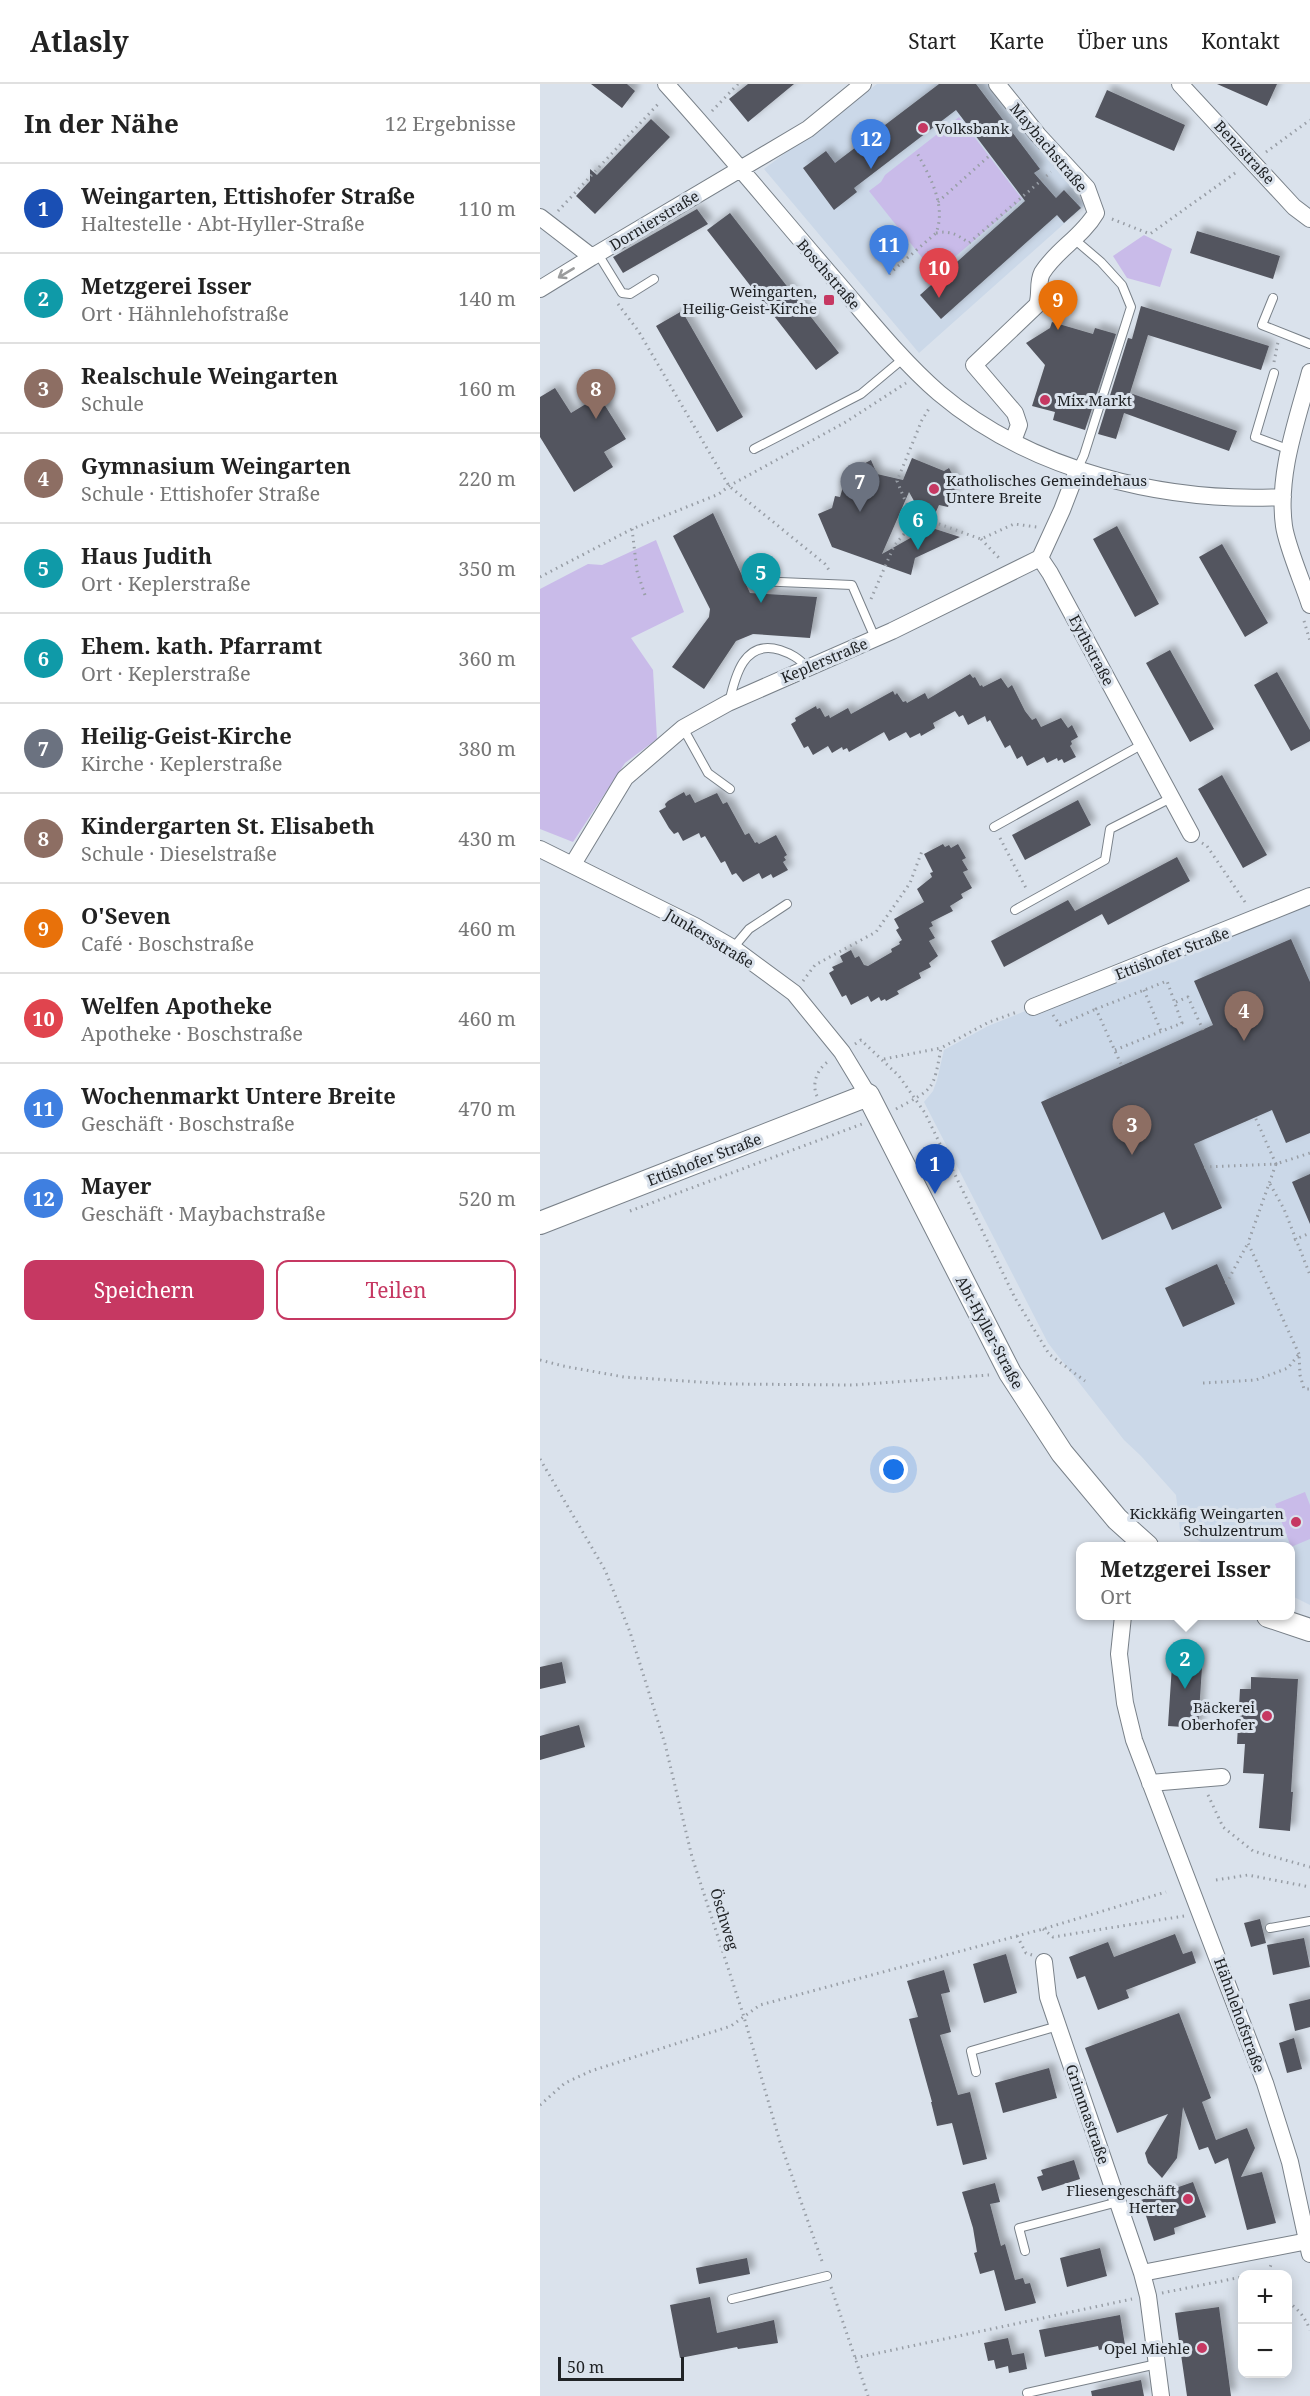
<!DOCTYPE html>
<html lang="de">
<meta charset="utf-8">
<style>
:root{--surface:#fff;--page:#f2f2f2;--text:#222;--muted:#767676;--line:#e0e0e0;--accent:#c63862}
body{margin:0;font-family:"Noto Serif",serif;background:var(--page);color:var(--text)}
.controls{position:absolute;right:18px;bottom:18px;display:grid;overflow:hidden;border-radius:12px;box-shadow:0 3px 15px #0003}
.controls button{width:54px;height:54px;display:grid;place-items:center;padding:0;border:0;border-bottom:2px solid var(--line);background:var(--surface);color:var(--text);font:30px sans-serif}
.scale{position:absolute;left:18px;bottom:15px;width:126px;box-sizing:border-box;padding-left:6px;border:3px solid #202326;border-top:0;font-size:16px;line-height:21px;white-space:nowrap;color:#202326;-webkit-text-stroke:4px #dae2ec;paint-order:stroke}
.you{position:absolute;left:354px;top:1386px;width:21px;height:21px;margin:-15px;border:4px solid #fff;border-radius:50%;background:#1a73e8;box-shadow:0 0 0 9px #1a73e833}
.badge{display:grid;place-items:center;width:39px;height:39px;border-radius:50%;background:var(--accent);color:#fff;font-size:20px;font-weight:700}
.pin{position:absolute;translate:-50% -50px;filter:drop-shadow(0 2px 3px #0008)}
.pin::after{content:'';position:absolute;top:32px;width:21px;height:18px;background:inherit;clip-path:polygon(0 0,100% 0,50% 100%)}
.popup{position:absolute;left:536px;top:1458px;width:219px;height:78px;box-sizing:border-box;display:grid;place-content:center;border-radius:12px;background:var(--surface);filter:drop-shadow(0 2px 4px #0005);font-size:20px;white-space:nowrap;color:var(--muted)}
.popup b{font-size:22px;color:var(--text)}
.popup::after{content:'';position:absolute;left:50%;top:100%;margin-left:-12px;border:12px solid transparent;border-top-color:var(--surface)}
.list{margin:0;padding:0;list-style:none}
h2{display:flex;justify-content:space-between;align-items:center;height:78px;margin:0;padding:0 24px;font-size:26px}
h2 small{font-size:20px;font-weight:400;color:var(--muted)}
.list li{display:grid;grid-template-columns:39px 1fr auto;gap:18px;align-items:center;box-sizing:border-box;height:90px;padding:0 24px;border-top:2px solid var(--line)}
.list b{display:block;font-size:22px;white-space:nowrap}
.list p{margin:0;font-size:20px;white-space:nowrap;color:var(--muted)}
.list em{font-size:20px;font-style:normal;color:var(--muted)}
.actions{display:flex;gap:12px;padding:18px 24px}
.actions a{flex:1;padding:14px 0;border:2px solid var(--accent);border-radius:12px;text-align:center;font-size:21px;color:var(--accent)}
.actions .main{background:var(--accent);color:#fff}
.map{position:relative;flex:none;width:770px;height:2312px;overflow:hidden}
header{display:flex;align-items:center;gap:36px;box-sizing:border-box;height:84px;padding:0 30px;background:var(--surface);border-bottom:2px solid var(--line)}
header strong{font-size:28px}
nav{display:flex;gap:33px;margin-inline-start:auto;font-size:21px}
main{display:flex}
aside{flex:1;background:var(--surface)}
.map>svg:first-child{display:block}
</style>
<header>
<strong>Atlasly</strong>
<nav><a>Start</a><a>Karte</a><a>Über uns</a><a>Kontakt</a></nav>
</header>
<main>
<aside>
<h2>In der Nähe<small>12 Ergebnisse</small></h2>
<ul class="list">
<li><span class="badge" style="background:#1a4fb4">1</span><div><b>Weingarten, Ettishofer Straße</b><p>Haltestelle · Abt-Hyller-Straße</p></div><em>110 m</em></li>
<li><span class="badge" style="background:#0f9aa8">2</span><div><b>Metzgerei Isser</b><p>Ort · Hähnlehofstraße</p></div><em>140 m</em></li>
<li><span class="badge" style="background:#8d6e63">3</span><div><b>Realschule Weingarten</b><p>Schule</p></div><em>160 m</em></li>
<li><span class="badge" style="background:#8d6e63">4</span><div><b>Gymnasium Weingarten</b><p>Schule · Ettishofer Straße</p></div><em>220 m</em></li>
<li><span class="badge" style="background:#0f9aa8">5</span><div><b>Haus Judith</b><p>Ort · Keplerstraße</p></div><em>350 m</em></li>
<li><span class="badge" style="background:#0f9aa8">6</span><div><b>Ehem. kath. Pfarramt</b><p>Ort · Keplerstraße</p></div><em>360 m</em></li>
<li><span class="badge" style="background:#6b7280">7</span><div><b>Heilig-Geist-Kirche</b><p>Kirche · Keplerstraße</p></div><em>380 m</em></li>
<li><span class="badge" style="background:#8d6e63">8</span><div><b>Kindergarten St. Elisabeth</b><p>Schule · Dieselstraße</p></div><em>430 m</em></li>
<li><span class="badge" style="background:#e8710a">9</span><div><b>O'Seven</b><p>Café · Boschstraße</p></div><em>460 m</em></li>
<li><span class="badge" style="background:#e0444e">10</span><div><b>Welfen Apotheke</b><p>Apotheke · Boschstraße</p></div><em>460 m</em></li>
<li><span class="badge" style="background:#3f7fe0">11</span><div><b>Wochenmarkt Untere Breite</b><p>Geschäft · Boschstraße</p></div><em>470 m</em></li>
<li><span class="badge" style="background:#3f7fe0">12</span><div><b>Mayer</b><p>Geschäft · Maybachstraße</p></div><em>520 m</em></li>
</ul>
<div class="actions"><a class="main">Speichern</a><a>Teilen</a></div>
</aside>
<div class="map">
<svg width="770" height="2312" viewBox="0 0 770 2312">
<defs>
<filter id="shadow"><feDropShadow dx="5.5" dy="-5.5" stdDeviation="3" flood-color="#0004"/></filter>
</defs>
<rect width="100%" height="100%" fill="#dae2ec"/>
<!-- built -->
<path fill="#cbd8e8" d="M337 0H449L545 121 379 269 224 85Z
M770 814V1521L750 1511V1462H668L640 1446 636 1411 601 1372 584 1356 508 1259 384 1018 393 1007 397 996 404 966 448 942Z"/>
<!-- green -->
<path fill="#c9bbe9" d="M419 33 482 115 395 190 329 107 341 98 345 91Z
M604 151 632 165 620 203 587 194 573 172Z
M116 456 144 528 91 554 113 586 117 655 85 679 33 758 0 745V505L48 480 62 481Z
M765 1408 770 1421V1455L751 1463 735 1420Z"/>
<!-- building -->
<path fill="#53555e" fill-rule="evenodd" filter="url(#shadow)" d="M51 0H87L95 7 82 24Z
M208 0H254L208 38 189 15Z
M399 0H436L500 85 494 89 516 114 524 106 541 124 524 139 517 131 401 235 380 211 485 117 416 26 314 104 317 108 294 126 263 84 286 67 295 79Z
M677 0H737L727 22Z
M567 6 645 41 634 67 555 33Z
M111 35 130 53 55 130 36 112 50 97V85L57 91Z
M157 125 168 140 83 189 73 173Z
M190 129 299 269 276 286 167 146Z
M657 147 740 172 733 195 650 169Z
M601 222 729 262 721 286 608 251 590 309 697 347 689 367 584 329 576 355 558 350 588 254 592 255Z
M142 227 203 333 177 348 116 242Z
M512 238 553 250 555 244 576 250 545 346 513 336 515 328 492 322 505 281 486 259 510 244Z
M15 304 31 329 59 312 86 355 64 368 73 383 34 408 0 353V313Z
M372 374 404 387 409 384 417 399 408 423 399 421 389 443 420 453 375 474 371 491 292 463 278 430 292 424 295 412 300 413 303 403 327 413 310 387 331 376 337 390 363 396ZM369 408 388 442 384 441 381 448 342 470Z
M173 429 210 509 277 513 270 554 213 550 196 557 164 605 132 583 169 533 170 525 133 452Z
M577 442 619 520 595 533 553 455Z
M682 460 728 539 705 553 659 473Z
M630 566 674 645 650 658 606 579Z
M737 588 770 646V657L751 667 714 601Z
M430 590 433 594 435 593 440 602 442 601 443 603 461 594 468 604 472 601 485 627 492 636 496 634 501 643 521 634 528 644 532 641 538 653 531 657 532 660 530 662 536 673 524 679 522 675 518 677 517 674 507 679 504 673 487 682 482 672 477 675 470 661 465 664 450 636 447 638 445 632 428 641 423 631 419 633 415 627 393 639 395 644 381 652 380 649 370 654 366 648 349 657 344 648 309 668 307 664 303 666 302 663 292 669 288 662 273 671 268 662 264 664 251 640 256 637 255 634 276 622 277 625 280 624 285 633 289 631 290 634 308 624 311 630 353 607 355 611 357 609 363 618 366 617 367 619 385 609 388 615Z
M682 691 727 771 703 784 658 705Z
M144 708 146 712 150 710 155 719 177 709 183 720 187 718 205 751 209 749 215 759 217 758 219 760 236 751 247 771 244 773 246 776 243 778 248 786 233 794 231 790 222 795 219 789 203 798 196 789 192 791 185 777 181 779 165 752 161 754 159 749 143 757 138 748 134 750 129 744 119 727 126 723 125 720 128 717Z
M538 716 551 741 485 776 472 751Z
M403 760 405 763 409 761 411 764 418 760 426 774 422 776 428 786 423 788 432 804 421 810 423 814 410 822 413 827 391 838 393 842 389 844 395 854 389 857 398 872 389 879 391 883 379 889 381 894 357 907 359 910 346 917 345 915 341 917 339 913 331 918 328 912 311 921 306 911 302 913 289 889 294 886 292 883 303 878 300 872 311 866 315 874 319 872 324 881 328 882 352 868 351 865 360 860 359 858 362 856 356 846 359 844 354 835 384 818 377 805 392 793 390 789 393 788 384 770Z
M637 773 650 797 568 841 562 830 464 883 451 857 528 816 535 827Z
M751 855 770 898V1049L746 1059 732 1026 654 1060 682 1124 632 1146 624 1128 562 1156 501 1018 673 941 654 897Z
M770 1090V1140L752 1098Z
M677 1180 695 1220 643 1243 625 1204Z
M633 1566 663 1568 658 1644 628 1642Z
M22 1578 26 1599 0 1605V1583Z
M711 1593 758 1595 751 1708H753L750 1747 719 1744 724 1690 703 1689 705 1660H697L700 1605H711Z
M39 1641 45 1663 0 1676V1652Z
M720 1835 726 1859 711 1863 704 1839Z
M635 1850 643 1870 652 1867 656 1879 586 1906 589 1914 558 1926 545 1892 537 1895 529 1873 568 1858 574 1873Z
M764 1854 770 1883 733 1891 727 1861Z
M466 1870 477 1909 444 1919 433 1880Z
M404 1886 410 1908 401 1910 411 1948 400 1951 418 2011 430 2008 447 2075 423 2081 412 2039 397 2042 391 2018H392L369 1935 378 1933 367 1897Z
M770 1915V1943L755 1947 749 1920Z
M639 1929 671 2014 662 2018 676 2056 707 2044 715 2064 701 2093 722 2088 736 2139 707 2146 688 2074 675 2080 668 2063 659 2066 643 2023 637 2074 622 2094 608 2079 605 2069 628 2030 577 2049 545 1964Z
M754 1954 762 1985 747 1989 739 1959Z
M509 1984 517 2014 463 2029 455 1999Z
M534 2076 540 2095 502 2107 497 2093 503 2091 501 2086Z
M653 2098 666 2133 634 2144 635 2150 614 2157 601 2116Z
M455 2099 460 2118 450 2120 461 2162 465 2160 475 2196 483 2194 485 2200 490 2199 496 2219 465 2227 454 2186 440 2190 434 2169 437 2168 433 2144 422 2108Z
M560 2164 567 2192 527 2203 520 2174Z
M207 2174 210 2190 159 2200 156 2184Z
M170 2213 177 2249 234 2236 238 2259 198 2265 197 2263 140 2274 130 2221Z
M679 2223 691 2312H647L635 2229Z
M580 2231 585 2261 559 2266 558 2262 505 2273 499 2246Z
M468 2254 472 2271 484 2269 487 2285 469 2289 468 2282 456 2285 454 2276 448 2277 444 2259Z
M601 2296 604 2312H552L551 2307Z"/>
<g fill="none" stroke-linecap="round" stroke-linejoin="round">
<defs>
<path id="lane" d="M534 155 561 178 582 201 591 223 544 371 537 386
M58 170 82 209 90 210 114 195
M733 214 722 241 770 260
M734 289 715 353 750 366
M214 365 321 310 364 274
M217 497 312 501 335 554
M189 619C195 592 204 555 240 566 252 570 258 574 267 583
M143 644 168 689 190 705
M454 743 603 660
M475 826 565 776 570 745 631 714
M193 864 209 845 247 820
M730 1844 770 1837
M436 1988 431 1967 518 1942
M485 2167 479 2144 578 2118
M192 2215 287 2192
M487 2309 617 2280"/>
<path id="street" d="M126 0C184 64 239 131 295 196 328 234 361 276 399 309 491 387 624 419 743 413
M457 0 498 51 547 104 556 129C542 153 516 166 502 189 497 199 501 211 497 221L434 281 475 329 479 341 473 357
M640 0 754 123 770 135
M0 133 52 173 268 45 323 0
M0 205 52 173
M770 288C757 337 737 390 744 442 747 463 763 499 770 521
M500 474 510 489 651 750
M0 765 155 842 193 864 254 909 302 968 328 1011
M33 780 85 694 143 644 188 619 352 547 500 474 522 426 537 387
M493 923 770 812
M583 1532 579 1570 585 1619 594 1656 725 1999 750 2078 770 2170
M610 1699 682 1693
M504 1878 508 1913 602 2189 768 2157
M602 2189 608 2212 621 2312"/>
<path id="secondary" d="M0 1139 328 1011 470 1289 522 1369 577 1435 607 1462
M728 1532 770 1546"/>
</defs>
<!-- lane casing -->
<use href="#lane" stroke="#798189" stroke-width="10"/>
<!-- street casing -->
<use href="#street" stroke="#798189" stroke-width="18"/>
<!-- secondary casing -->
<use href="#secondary" stroke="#798189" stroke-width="24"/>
<!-- path -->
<path stroke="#989ea6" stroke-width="3" stroke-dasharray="1.5 4.5" stroke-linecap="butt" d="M172 27 198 0
M726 68 770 36
M398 118 449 72
M18 127 120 18
M572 135 610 150 698 87
M396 149C410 146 418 151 429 159L511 88
M349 190 396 149C407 121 389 91 376 67
M78 220 99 248 189 402 285 480 291 489
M734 278 738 258
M375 438 396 439 441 455 474 440 497 443
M92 445 97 487 105 511
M441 455 460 475
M0 493 92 445 179 410 189 402 304 339 366 299
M331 515 354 462 374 438 357 397 382 336 390 323
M764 537 770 557
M460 754 487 806
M662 759 667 762 707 821
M263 897 275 881 336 848 370 799 382 767
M604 906 621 947
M636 918 648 913 663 946
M513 931 520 941 556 925
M315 960 321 956 359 992 385 1029 475 1214 509 1270 545 1297
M575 966 642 939 627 897 556 925 580 978 582 982
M344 975 401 964
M277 1012C271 999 278 984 289 977
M356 1025C394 1004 393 1008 401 964L449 938 477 928
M664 1083 736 1080 715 1033
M730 1100 744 1125 770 1191
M90 1127 322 1040
M754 1156 770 1149
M686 1200 708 1159
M759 1270 708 1159 736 1080 770 1069
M0 1276 23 1282 84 1293 190 1300 313 1301 449 1291
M663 1299 716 1296 748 1284 759 1270 760 1291 764 1305H770
M0 1375 65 1486 90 1548 125 1660 152 1773 204 1933 240 2058 283 2180
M668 1711 683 1743 713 1767 770 1783
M676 1796 708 1791 770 1803
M503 1845 513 1853 644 1832
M477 1852 486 1869 492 1871
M0 2021 25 1999 51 1987 191 1942 220 1921 503 1845 626 1808
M716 2190 728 2188 731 2181
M291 2203 328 2312
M622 2209 702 2193
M748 2218C759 2226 765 2233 770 2246
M315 2274 592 2215"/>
<!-- lane -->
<use href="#lane" stroke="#fff" stroke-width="8"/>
<!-- street -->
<use href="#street" stroke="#fff" stroke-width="16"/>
<!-- secondary -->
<use href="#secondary" stroke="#fff" stroke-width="22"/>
</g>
<!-- one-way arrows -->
<defs><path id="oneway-shaft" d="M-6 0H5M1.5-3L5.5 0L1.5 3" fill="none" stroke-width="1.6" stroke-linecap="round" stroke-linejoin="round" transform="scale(1.5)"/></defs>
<use stroke="#9b9c9d" href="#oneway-shaft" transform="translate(26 189) rotate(149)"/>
<!-- markers -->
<g fill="#c63862" stroke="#dae2ec" stroke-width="2">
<circle cx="383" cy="44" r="6"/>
<rect x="283" y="210" width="12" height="12" rx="3"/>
<circle cx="505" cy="316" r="6"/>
<circle cx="394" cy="405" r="6"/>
<circle cx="756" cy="1438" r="6"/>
<circle cx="727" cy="1632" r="6"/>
<circle cx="648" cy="2115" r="6"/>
<circle cx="662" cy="2264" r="6"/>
</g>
<g text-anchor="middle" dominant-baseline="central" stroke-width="6" stroke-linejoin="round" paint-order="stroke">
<!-- poi labels -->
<g font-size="15" fill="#202326" stroke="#dae2ec" text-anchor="end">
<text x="395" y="44" text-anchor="start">Volksbank</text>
<text x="277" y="207">Weingarten,<tspan x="277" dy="17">Heilig-Geist-Kirche</tspan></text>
<text x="517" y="316" text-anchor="start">Mix Markt</text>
<text x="406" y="396" text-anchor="start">Katholisches Gemeindehaus<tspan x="406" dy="17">Untere Breite</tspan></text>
<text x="744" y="1429">Kickkäfig Weingarten<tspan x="744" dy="17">Schulzentrum</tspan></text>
<text x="715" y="1623">Bäckerei<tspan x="715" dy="17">Oberhofer</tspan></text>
<text x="636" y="2106">Fliesengeschäft<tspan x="636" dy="17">Herter</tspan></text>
<text x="650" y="2264">Opel Miehle</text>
</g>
<!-- street labels -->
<g font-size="15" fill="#202326" stroke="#dae2ec">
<text transform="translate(509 63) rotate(50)">Maybachstraße</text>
<text transform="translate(705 68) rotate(47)">Benzstraße</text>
<text transform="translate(114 136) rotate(-31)">Dornierstraße</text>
<text transform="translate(289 190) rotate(49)">Boschstraße</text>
<text transform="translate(552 566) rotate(62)">Eythstraße</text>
<text transform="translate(284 576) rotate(-23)">Keplerstraße</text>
<text transform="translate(170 854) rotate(31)">Junkersstraße</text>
<text transform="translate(632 869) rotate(-21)">Ettishofer Straße</text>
<text transform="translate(164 1075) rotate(-21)">Ettishofer Straße</text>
<text transform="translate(450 1248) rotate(62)">Abt-Hyller-Straße</text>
<text transform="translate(185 1835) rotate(73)">Öschweg</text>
<text transform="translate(700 1931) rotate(70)">Hähnlehofstraße</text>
<text transform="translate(548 2030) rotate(71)">Grimmastraße</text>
</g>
</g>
</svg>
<div class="controls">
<button>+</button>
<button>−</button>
</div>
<div class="scale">50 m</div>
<div class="you"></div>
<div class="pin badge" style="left:395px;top:1110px;background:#1a4fb4">1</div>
<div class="pin badge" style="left:645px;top:1605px;background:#0f9aa8">2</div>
<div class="popup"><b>Metzgerei Isser</b>Ort</div>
<div class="pin badge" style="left:592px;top:1071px;background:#8d6e63">3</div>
<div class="pin badge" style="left:704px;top:957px;background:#8d6e63">4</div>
<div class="pin badge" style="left:221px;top:519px;background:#0f9aa8">5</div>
<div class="pin badge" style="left:378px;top:466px;background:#0f9aa8">6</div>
<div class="pin badge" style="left:320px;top:428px;background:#6b7280">7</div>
<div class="pin badge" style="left:56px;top:335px;background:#8d6e63">8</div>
<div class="pin badge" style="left:518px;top:246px;background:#e8710a">9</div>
<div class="pin badge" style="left:399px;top:214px;background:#e0444e">10</div>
<div class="pin badge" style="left:349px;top:191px;background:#3f7fe0">11</div>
<div class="pin badge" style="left:331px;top:85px;background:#3f7fe0">12</div>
</div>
</main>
